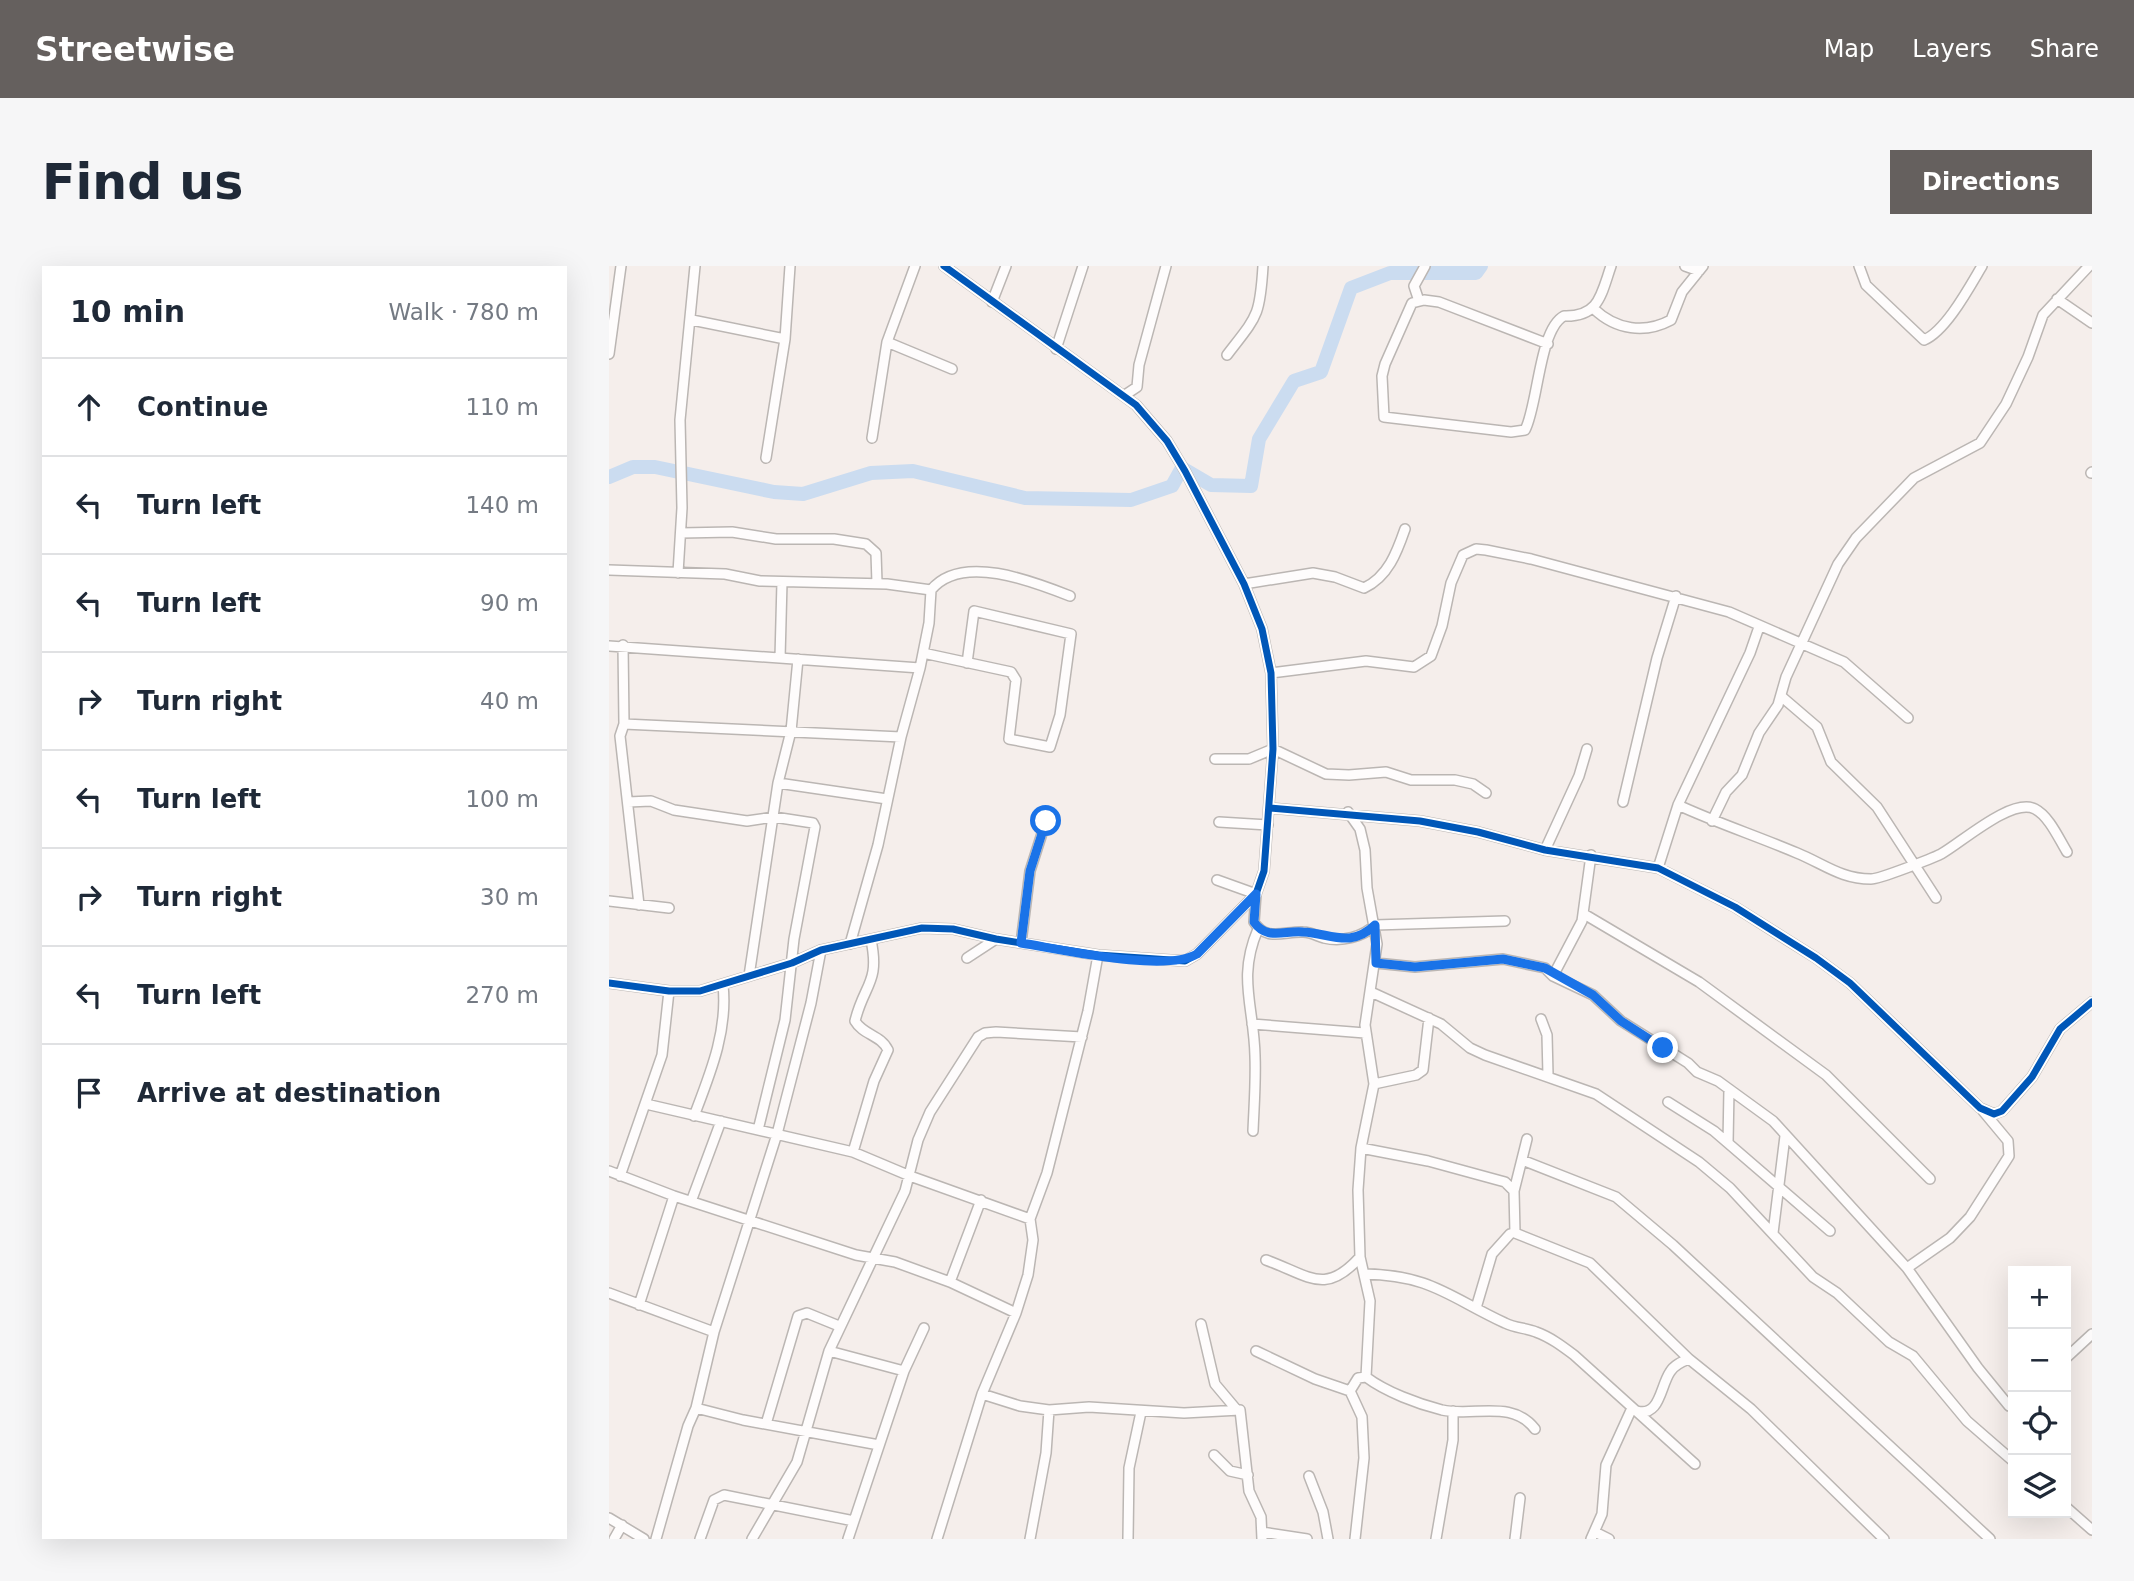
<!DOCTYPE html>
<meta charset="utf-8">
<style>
:root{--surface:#fff;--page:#f6f6f7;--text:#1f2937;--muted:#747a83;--line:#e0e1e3;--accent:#65605e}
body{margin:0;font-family:"DejaVu Sans",sans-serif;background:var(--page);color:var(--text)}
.controls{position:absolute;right:21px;bottom:21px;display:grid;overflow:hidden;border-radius:0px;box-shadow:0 7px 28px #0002}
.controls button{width:63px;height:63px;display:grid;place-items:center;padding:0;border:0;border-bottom:2px solid var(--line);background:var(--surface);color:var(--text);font:35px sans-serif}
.stop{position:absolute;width:21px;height:21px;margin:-16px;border:5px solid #1a73e8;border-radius:50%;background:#fff}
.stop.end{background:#1a73e8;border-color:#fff;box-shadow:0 2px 7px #0008}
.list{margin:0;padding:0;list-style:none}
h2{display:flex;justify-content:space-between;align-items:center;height:91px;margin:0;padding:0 28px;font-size:30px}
h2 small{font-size:23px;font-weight:400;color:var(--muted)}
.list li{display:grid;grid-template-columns:46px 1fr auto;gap:21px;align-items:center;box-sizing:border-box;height:98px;padding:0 28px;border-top:2px solid var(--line)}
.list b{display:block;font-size:26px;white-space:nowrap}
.list em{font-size:23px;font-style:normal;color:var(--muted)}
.icon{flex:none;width:38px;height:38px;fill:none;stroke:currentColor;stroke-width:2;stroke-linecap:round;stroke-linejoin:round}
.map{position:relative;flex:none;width:1483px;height:1273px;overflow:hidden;border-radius:0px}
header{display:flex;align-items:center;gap:42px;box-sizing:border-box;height:98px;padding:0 35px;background:var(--accent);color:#fff}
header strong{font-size:33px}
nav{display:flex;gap:38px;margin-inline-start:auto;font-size:24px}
.intro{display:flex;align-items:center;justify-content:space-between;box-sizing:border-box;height:168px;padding:0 42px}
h1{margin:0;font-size:49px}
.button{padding:18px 32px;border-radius:0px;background:var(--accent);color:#fff;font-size:24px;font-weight:700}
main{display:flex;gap:42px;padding:0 42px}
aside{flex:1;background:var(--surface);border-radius:0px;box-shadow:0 7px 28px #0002}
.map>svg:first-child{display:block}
</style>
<header>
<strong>Streetwise</strong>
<nav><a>Map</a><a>Layers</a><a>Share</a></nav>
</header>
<div class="intro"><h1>Find us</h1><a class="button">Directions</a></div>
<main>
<aside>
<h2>10 min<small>Walk · 780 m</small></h2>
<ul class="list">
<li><svg class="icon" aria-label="ahead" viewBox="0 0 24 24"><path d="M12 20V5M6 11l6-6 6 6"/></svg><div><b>Continue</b></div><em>110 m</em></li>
<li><svg class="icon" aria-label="left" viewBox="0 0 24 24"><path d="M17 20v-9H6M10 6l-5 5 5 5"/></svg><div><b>Turn left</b></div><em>140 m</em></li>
<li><svg class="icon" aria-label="left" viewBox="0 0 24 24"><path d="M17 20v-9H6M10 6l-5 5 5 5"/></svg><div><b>Turn left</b></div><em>90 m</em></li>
<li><svg class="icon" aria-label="right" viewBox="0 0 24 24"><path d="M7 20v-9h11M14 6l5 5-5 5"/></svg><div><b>Turn right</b></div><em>40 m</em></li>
<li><svg class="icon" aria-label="left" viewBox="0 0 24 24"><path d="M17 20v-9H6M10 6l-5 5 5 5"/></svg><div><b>Turn left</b></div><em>100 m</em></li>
<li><svg class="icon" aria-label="right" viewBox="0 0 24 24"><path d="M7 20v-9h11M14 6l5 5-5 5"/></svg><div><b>Turn right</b></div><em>30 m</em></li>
<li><svg class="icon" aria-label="left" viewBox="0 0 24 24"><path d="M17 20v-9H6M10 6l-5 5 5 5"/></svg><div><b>Turn left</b></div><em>270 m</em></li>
<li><svg class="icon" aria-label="arrive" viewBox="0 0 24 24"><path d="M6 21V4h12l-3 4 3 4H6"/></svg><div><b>Arrive at destination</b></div></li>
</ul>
</aside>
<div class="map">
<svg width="1483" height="1273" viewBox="0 0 1483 1273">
<rect width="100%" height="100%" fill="#f5eeeb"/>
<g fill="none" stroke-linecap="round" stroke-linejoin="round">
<!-- river -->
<path stroke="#cbdcf0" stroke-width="14" d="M0 211 24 201H46L165 226 194 228 262 207 304 205 416 232 522 234 563 220 573 202 602 219 642 220 650 173 685 115 712 106 742 22 781 7H867L872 0"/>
<defs>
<path id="street" d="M1076 0 1090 5
M1250 0 1257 19 1315 74C1337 65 1361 20 1373 0
M1448 33 1483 57
M810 35 805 20 816 0
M383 36 397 0
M985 43C1007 64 1036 68 1062 54L1073 26 1094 0
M83 54 176 73
M278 76 343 103
M939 78 830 36 815 34 803 37 776 98 773 110 775 151 902 166 916 164C929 140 930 63 955 50 990 51 992 29 1002 0
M447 83 474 0
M0 88 12 0
M618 89C648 50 651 51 654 0
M516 129 528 121 530 99 557 0
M263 172 278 76 306 0
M157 192 176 73 181 0
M1482 207 1483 206
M72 267 123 266 167 273H225L257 278 267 287 268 317
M0 304 116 308 151 315 278 318 322 324
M69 307 73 242 71 154 86 0
M635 318 704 307 726 311 755 322C779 311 788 286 796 263
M14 379 15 458 11 470 30 639
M0 380 311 402
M314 387 402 406 407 414 400 473 441 481 451 449 462 368 365 345 358 397
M171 392 173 316
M662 407 757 395 805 401 822 390 833 360 842 317 854 289 867 283 877 284 922 293 1120 346 1235 396 1299 452
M1173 431 1208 461 1222 496 1268 541 1327 632
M15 458 292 471
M606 493H640L664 483 717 508 740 509 777 506 802 514H846L864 518 877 527
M169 517 278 533
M19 536 42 535 65 544 138 555 165 551 204 557 206 561 185 673 176 754 149 864
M1014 536 1048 392 1067 330
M1069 539C1108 557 1148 570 1188 587 1215 598 1232 613 1262 613 1271 613 1324 592 1332 588 1352 577 1403 531 1426 543 1440 550 1450 573 1458 586
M660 542 811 555 869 566 936 584 1049 602 1126 641 1207 692 1241 717 1371 842 1385 848 1393 845 1423 811 1451 763 1483 736
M739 546 751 563 756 584 758 622 768 678 756 759 765 818 752 882 749 924 751 991 761 1035 757 1111
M1103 555 1117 526 1133 509 1150 467 1169 439 1177 411 1229 298 1247 272 1305 212 1371 177 1397 138 1419 91 1434 49 1480 0
M610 556 659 559
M936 584 970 510 978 483
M1049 602 1069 539 1141 387 1150 361
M608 614 647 628 645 656C657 676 676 665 694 666 702 666 708 670 715 672 733 676 754 671 766 659L896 655
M0 635 60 642
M975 648 1090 716 1217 809 1321 913
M412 677 421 605 437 555
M241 678 269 579 292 471 311 402 320 357 322 324C352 287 423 315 461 330
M358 692 387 673
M767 697 806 701 894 693 936 702 944 710 984 729 1012 755 1079 797 1088 806 1109 815 1164 855 1298 1002 1369 1102 1400 1140 1404 1139
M140 710 169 517 182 465 189 393
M944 710 973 655 982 589
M0 717 60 725H91L183 697 212 684 313 662 344 663 387 673 489 689 576 695 588 688 647 628 655 605 664 483 662 407 653 363 635 318 576 205 558 175 527 139 335 0
M762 726 832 758 861 782 876 789 987 828 1090 896 1121 922 1204 1011 1228 1027 1280 1076 1304 1090 1358 1155 1404 1195
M932 753 938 769 939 809
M643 758 756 767
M765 818 807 809 814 804 820 752
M1059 836 1105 865 1221 965
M37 838 244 886 301 910 421 953
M85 850C101 808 119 765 114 719
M644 865C645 840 647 815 646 790 645 740 628 712 649 663
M918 873 905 925 906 967 981 997 1080 1093 1142 1143 1275 1273
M1119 877 1120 823
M752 882 819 895 896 916 905 925
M244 886 265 815 279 784C272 769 254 769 246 755 255 718 271 717 262 674
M913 894 1007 931 1064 979 1381 1273
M0 905 65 930 247 989 286 996 341 1016 407 1047
M11 910 53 789 60 725
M83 933 112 855
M1164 967 1176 870
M657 994C701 1010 716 1030 751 991
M1298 1002 1341 972 1361 951 1400 890 1399 875 1374 845
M755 1008C822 1009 840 1031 896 1057 906 1062 917 1062 927 1066 941 1071 953 1080 965 1089L1086 1198
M341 1016 372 934
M0 1027 105 1066
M30 1039 65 930
M867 1042 883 988 901 968
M592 1058 606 1118 627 1143
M220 1085 295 1105 239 1273
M647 1085 706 1113 741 1125
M1457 1092 1483 1068
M295 1105 315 1062
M373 1128 411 1140 440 1144 480 1141 575 1147 631 1144 640 1225 652 1251 653 1273
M87 1142 134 1154 270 1179
M1028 1145C1051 1151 1051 1121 1061 1106 1065 1099 1072 1096 1080 1093
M157 1158 189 1050 198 1047 230 1060
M605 1189 621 1205 639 1209
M700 1210 714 1246 719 1273
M1457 1241 1483 1264
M0 1252 35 1273
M653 1266 698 1273
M986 1266 1000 1273
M5 1273 13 1259
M47 1273 79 1160 87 1142 105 1066 168 868 202 737 212 684
M91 1273 105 1234 115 1229 245 1255
M143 1273 188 1196 220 1085 296 925 309 874 321 846 369 771 376 767 387 766 473 771
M328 1273 373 1128 407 1047 419 1009 424 974 421 953 438 907 479 745 489 689
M421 1273 437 1187 440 1144
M519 1273 520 1202 532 1146
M746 1273 755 1192 753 1151 741 1125 749 1112 757 1111C777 1126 809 1138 833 1144 865 1151 903 1133 926 1163
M827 1273 844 1174V1145
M906 1273 911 1232
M982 1273 993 1248 997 1199 1023 1142"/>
</defs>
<!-- street casing -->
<use href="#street" stroke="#bbb6b3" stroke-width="12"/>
<!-- street -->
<use href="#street" stroke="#fefcfc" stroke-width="9"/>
<defs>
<path id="cycleway" d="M660 542 811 555 869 566 936 584 1049 602 1126 641 1207 692 1241 717 1371 842 1385 848 1393 845 1423 811 1451 763 1483 736
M0 717 60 725H91L183 697 212 684 313 662 344 663 387 673 489 689 576 695 588 688 647 628 655 605 664 483 662 407 653 363 635 318 576 205 558 175 527 139 335 0"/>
</defs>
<!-- cycleway casing -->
<use href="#cycleway" stroke="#fff" stroke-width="11"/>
<!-- cycleway -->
<use href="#cycleway" stroke="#0057b8" stroke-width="7"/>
</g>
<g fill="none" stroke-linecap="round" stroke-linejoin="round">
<!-- route -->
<path stroke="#1a73e8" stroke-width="9" d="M437 555 421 605 412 677C451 683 556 707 588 688L647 628 645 656C658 675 676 664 694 666 721 667 741 683 766 659L767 697 806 701 894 693 936 702 984 729 1012 755 1054 782"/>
</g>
</svg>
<div class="controls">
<button>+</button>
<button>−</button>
<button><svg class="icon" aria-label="locate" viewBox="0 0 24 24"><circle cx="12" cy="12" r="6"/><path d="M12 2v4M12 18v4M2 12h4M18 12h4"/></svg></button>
<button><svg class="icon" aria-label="layers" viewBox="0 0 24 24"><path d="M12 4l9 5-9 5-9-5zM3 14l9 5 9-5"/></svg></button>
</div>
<div class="stop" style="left:437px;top:555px"></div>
<div class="stop end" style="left:1054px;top:782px"></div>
</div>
</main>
